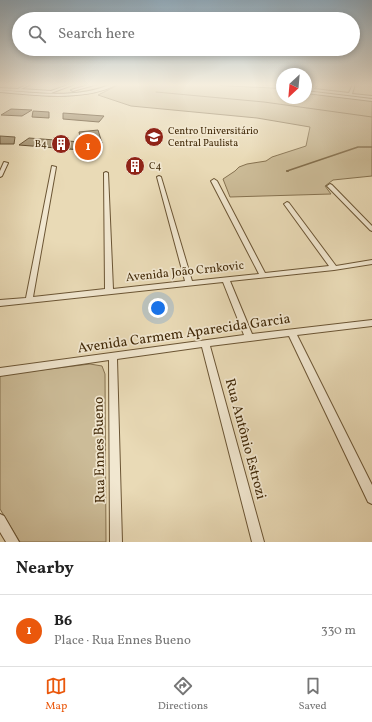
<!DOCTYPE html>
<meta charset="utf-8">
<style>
:root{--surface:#fff;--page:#f6f6f6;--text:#222;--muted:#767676;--line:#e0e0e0;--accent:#ea580c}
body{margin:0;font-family:Vollkorn,serif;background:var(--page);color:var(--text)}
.compass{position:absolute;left:276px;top:68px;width:36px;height:36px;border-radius:50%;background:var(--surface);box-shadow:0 2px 6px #0003;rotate:206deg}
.you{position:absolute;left:158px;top:308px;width:14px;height:14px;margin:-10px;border:3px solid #fff;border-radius:50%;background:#1a73e8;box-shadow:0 0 0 6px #1a73e833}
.badge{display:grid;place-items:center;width:26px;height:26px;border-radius:50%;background:var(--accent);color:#fff;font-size:13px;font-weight:700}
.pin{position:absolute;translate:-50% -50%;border:2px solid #fff;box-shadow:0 1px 4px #0006}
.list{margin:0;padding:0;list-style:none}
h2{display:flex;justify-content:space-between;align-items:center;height:52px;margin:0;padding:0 16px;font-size:17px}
h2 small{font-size:13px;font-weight:400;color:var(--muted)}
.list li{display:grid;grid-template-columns:26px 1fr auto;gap:12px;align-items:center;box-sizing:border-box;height:72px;padding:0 16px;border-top:1px solid var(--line)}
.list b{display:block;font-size:15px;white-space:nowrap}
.list p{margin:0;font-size:13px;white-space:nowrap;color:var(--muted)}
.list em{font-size:13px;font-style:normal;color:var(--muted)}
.icon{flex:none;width:22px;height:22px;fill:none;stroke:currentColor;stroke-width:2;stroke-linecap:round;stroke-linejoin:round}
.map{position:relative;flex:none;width:372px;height:542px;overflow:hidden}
.search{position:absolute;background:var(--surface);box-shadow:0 2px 6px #0003;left:12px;right:12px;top:12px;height:44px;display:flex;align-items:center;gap:10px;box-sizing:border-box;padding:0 14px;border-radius:22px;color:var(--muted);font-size:15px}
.sheet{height:124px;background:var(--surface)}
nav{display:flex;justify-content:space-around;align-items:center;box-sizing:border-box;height:56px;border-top:1px solid var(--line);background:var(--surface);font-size:11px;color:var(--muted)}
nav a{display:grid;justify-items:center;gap:2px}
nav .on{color:var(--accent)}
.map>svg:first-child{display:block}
</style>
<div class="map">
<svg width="372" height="542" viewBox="0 0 372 542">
<rect width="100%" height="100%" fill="#e9dab6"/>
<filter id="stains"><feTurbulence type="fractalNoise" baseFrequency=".005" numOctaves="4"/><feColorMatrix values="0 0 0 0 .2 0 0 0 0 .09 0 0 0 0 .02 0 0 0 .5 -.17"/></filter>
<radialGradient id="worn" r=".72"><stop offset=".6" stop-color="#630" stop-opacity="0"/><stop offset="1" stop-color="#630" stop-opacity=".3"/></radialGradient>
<!-- green -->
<path fill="#ccbc98" stroke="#867250" d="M120 84H215L231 86 282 88V98H306V93L372 101V176L333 180 325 186 331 194 230 197 223 179 235 171 239 167 247 164 266 161 272 157 306 146 310 127 257 118 131 106 98 95Z
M90 364 102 366 105 374 106 542H20L0 509V375Z"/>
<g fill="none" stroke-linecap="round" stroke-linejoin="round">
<!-- stream-far2 -->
<path stroke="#846f4d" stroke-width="1" d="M156 92 264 102 372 117"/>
<!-- stream-far1 -->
<path stroke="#846f4d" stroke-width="1.5" d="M287 171 358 147H372"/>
<!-- stream -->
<path stroke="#846f4d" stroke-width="2" d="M287 171H288"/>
</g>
<!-- building -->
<path fill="#988562" stroke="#412908" d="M11 109 32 110 22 116 1 115Z
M33 111 49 112V118L32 117Z
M63 113 104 116 99 122 63 119Z
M98 130 102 143 94 151 19 145 29 138 81 142 79 132Z
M0 136 15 137 14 144H0Z"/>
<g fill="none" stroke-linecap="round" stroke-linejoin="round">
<defs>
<path id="minor" d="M28 84H31L21 89 51 91 71 84H75L51 93 0 90V88L18 89Z
M275 84H282V86L275 85Z
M315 84H318L314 89 349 93 353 84H355L352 94 372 96V98L306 90V88L311 89Z
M4 162 8 163 2 176 0 177V171Z
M52 166 56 167 33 297 105 289 104 173 106 172 108 173 113 289 185 281 157 177 159 176 161 177 192 281 259 274 211 181 214 179 217 181 265 273 329 266 284 204 287 202 289 203 336 266 372 260V264L334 270 230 281 252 334 372 320V326L297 335 372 485V504L368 502 289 336 210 346 264 542H252L202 347 117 359 122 542H110L109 360 0 376V368L244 335 223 282 0 306V300L26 298Z
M330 184 332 185 372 226V231L370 230 328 187 327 186Z
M0 514 4 516 19 542H6L0 532Z"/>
<path id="tertiary" d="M92 84H98L73 91 71 90Z
M112 84H117C87 102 33 95 0 92V90C37 93 77 99 112 84Z
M219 84 282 86V88L221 85Z
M306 91 372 99V101L306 93Z"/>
</defs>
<!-- minor casing -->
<use href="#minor" stroke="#6b5534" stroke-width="2"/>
<!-- tertiary casing -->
<use href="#tertiary" stroke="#6b5534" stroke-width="2"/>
<!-- minor -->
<use href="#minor" fill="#f1e7d0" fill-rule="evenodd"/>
<!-- tertiary -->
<use href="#tertiary" fill="#f1e7d0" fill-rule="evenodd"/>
</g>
<!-- sky -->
<linearGradient id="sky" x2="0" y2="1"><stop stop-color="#91abbc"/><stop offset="0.53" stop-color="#f5eede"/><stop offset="1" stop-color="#f5eede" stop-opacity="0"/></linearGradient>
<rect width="372" height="160" fill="url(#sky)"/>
<!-- icons -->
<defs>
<symbol id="university-disc" viewBox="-11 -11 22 22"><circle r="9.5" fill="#8f2418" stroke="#f1e7d0"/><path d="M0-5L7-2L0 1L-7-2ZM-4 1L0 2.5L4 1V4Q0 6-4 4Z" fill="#fff"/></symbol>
<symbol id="building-disc" viewBox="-11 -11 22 22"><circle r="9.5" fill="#8f2418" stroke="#f1e7d0"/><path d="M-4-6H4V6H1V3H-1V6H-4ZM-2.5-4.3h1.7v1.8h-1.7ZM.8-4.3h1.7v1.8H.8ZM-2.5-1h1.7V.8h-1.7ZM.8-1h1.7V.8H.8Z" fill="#fff"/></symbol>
</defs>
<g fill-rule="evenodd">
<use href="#university-disc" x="143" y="126" width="22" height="22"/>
<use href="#building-disc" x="50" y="133" width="22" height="22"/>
<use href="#building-disc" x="124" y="155" width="22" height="22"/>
</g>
<g text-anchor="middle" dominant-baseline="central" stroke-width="3.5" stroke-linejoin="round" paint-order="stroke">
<!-- far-poi labels -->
<g font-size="10" fill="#412908" stroke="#f1e7d0" text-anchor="start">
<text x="168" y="131">Centro Universitário<tspan x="168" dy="12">Central Paulista</tspan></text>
<text x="47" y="144" text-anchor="end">B4</text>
<text x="149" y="166">C4</text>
</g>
<!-- street labels -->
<g font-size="12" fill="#412908" stroke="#f1e7d0">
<text transform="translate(185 272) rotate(-6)">Avenida João Crnkovic</text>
</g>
<!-- near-street labels -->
<g font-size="14" fill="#412908" stroke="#f1e7d0">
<text transform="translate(184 334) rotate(-8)">Avenida Carmem Aparecida Garcia</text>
<text transform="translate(245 439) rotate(75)">Rua Antônio Estrozi</text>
<text transform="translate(100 450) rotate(-91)">Rua Ennes Bueno</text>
</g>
</g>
<rect width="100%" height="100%" filter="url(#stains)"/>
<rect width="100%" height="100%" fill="url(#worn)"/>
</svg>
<svg class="compass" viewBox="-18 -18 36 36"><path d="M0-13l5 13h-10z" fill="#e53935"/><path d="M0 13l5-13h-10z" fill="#767676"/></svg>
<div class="you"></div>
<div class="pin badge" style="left:88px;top:147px">1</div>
<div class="search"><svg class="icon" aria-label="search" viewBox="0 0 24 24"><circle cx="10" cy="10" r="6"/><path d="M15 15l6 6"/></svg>Search here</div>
</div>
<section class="sheet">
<h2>Nearby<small></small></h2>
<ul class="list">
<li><span class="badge">1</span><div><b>B6</b><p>Place · Rua Ennes Bueno</p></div><em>330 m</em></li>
</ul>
</section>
<nav>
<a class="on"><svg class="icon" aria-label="map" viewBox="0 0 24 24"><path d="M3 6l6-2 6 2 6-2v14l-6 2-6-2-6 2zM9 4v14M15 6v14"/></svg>Map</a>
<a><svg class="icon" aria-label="directions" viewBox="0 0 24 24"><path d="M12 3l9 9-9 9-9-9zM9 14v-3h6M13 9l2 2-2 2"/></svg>Directions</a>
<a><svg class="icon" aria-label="saved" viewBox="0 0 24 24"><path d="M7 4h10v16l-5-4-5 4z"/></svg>Saved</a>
</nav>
